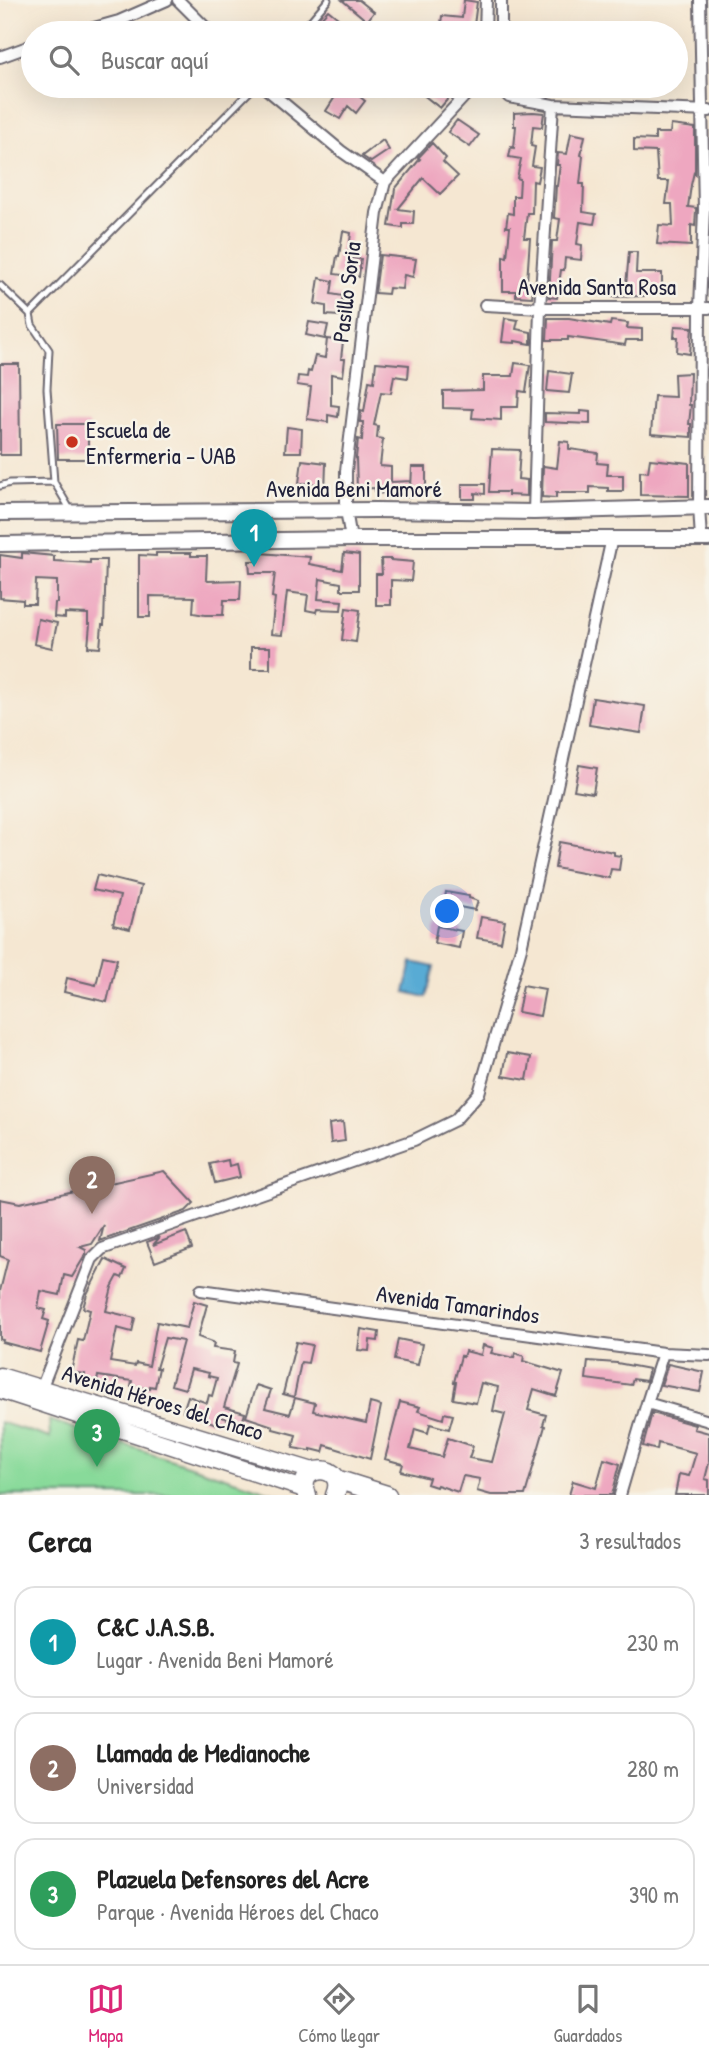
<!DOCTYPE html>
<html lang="es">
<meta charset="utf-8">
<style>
:root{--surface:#fff;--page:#f2f2f2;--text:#222;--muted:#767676;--line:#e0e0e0;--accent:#db2777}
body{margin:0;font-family:"Patrick Hand",sans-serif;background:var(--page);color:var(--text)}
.you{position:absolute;left:448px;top:912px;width:24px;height:24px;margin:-18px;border:5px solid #fff;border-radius:50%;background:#1a73e8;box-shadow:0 0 0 10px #1a73e833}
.badge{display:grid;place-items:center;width:46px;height:46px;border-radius:50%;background:var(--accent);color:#fff;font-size:23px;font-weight:700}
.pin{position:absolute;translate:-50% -58px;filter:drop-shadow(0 2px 4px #0008)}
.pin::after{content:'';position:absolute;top:37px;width:24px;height:21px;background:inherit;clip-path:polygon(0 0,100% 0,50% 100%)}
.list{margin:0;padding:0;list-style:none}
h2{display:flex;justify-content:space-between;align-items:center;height:91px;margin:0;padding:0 28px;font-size:30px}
h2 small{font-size:23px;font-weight:400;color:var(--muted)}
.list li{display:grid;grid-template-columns:46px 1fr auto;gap:21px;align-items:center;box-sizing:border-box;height:112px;margin:0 14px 14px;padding:0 14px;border:2px solid var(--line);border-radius:21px}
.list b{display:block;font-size:26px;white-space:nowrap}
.list p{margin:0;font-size:23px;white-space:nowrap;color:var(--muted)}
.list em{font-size:23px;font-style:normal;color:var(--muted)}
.icon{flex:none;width:38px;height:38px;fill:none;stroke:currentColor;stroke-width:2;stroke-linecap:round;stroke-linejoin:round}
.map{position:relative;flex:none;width:709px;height:1495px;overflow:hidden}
.search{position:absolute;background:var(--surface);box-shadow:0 7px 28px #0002;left:21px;right:21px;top:21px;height:77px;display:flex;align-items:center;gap:18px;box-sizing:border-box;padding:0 24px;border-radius:38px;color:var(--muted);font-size:26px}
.sheet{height:469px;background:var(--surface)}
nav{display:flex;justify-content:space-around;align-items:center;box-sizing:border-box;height:98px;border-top:2px solid var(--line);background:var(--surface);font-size:19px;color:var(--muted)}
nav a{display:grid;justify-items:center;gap:4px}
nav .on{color:var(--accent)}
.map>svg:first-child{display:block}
</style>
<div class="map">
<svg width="709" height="1495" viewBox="0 0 709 1495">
<rect width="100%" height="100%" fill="#f7f3e8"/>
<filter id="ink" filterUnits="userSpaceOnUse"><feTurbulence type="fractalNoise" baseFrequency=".0143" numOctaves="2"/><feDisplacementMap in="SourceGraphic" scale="14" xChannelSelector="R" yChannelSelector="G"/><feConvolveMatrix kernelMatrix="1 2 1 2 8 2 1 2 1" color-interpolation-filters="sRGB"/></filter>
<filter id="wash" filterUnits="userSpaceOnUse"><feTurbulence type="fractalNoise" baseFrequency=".00686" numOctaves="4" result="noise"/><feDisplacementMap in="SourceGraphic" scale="28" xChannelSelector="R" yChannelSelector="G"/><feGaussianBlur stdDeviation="1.57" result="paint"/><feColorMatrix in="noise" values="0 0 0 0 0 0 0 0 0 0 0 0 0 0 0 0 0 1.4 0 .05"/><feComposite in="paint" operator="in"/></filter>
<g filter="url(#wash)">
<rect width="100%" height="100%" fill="#f5e7d2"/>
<!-- green -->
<path fill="#88da9a" stroke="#557e6a" stroke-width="2" d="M49 1420 280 1495H0V1422L50 1438Z"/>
<!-- water -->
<path fill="#59abd4" stroke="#3e6688" stroke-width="2" d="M412 962 434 967 426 997 405 992Z"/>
<g id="blocks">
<!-- building -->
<path fill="#eea7c0" d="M342 0H359L374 12 367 21Z
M464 0 477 2 473 33 440 31 442 16 462 18Z
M328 10 343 22 333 33H318L312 28Z
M342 86H368L359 96 365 101 356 113 348 106 340 119 326 111Z
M412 86H459L440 108Z
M533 112 544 113 542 127 533 126 531 146 535 147 532 166 540 167 537 182 533 181 532 213H527L524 238H530L527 282H534L532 297 516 296V291H503V256L507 257 510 227H506L508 213 513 214V196H519L520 179 517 178 521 159 509 157 511 147 514 148 516 126H514V113Z
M457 120 479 135 470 147 448 132Z
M671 125 695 128V173L694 172 691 185 688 207 696 208V210L695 226 691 225V246L657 244 659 225 673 226 672 204H666L669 181H658L656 152 634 151V139L655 140V133H670Z
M571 133 585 136 581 155 583 156 580 184H584L583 212 596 214 594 224 580 222 577 244 582 245 581 260 565 258 564 270H561L557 298 549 297 552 241H557L560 219 554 218 556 186H557L560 165H557L558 153 567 154Z
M383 140 389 150 371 162 362 156Z
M432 143 446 158 443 162 458 176 440 194 423 178 398 209 414 211 413 224H403V228L389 226 395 189 420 159 418 158Z
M343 231 351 233 348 258 361 259 359 277 334 274 337 256H339Z
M629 252H637L636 273H662V288H644V296L613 297V296L599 295 600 286H626Z
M380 255 416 259 413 277 404 275 402 289 389 288 388 294 375 293Z
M319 278 333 281 331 294 343 296 339 316 326 315V306L315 304Z
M505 318 518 320 516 329 531 332V344L515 341V343L502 342Z
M548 318H569L610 325 611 321 628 323 627 328 642 329V340H626L625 345 568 337V340H547Z
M309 322 328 325 325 339 306 335Z
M675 326 692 327 690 354 677 352 678 337H674Z
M327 339 343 341 341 359H345L343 376 331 374V405L339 406 338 417 328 415V422L307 419 311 387 297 385 298 376 307 377 308 371 311 372 315 356 325 358Z
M376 362 409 365 408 378 394 376 391 393 381 392 374 425 378 426 377 438 383 439 380 466 391 467V482L410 481V497H393V494L375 493V488L357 489 356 458 358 439 362 440 363 422H360L361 411 364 412 369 381 374 382Z
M515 363 530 365 526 392 519 391 518 407H501V420L472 418 473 409 443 408V391L483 390V376H513Z
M0 364H19L20 455H0Z
M549 371 572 374 569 393 547 391Z
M690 373 689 405H691L689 424H691V437L651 434 654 396 675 397 674 374Z
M581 411 590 412V424L545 422V413L581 414Z
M57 424H88V459H58Z
M287 427 302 429 301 452H285Z
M560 441 569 442V449L598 453 597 463 608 464 607 475H623V491H608V488L590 487V493H556V498L542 497 543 466 557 468Z
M492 449 520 450 518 479 527 480V496L508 495V492H489Z
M650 459 689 463V496L640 495V471L648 472Z
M302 460 326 463 325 493 316 492V484L299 483Z
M412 467H426V489H411Z
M462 484H485V494L475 493V499H462Z
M22 553 54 556V561L90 563V560H106L104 625H102L100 648 88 647 90 624H88V614L65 613V618L54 617 55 603H57V581L36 580 35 604H23V600L0 598V555L22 558Z
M156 553H191V556H207L206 579 208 581 241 580 240 600H224L223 615H205L193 613 194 597 150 596V617H139V555L156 556Z
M260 553 310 557 309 564 342 570 344 553 359 555V590H341V583L320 579 318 599 342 601 341 610 317 609 316 612 306 610 308 595 287 592 282 635 271 634 275 598 272 597 275 573H250L249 561H259Z
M381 559H391V560L413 562 411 581 391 580V605H376V574H382Z
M346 608 360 610 356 642 342 640Z
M38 619 57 623 52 648 34 644Z
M251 647H270V669H251Z
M593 698 645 706 641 733 589 725Z
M579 765 597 768 593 793 574 790Z
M559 842 614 852V855L621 856 619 870 611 869 609 878 555 868Z
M97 875 141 886 130 929 113 925 120 896 93 890Z
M446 892 469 896V898L478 901 475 910 444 904Z
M481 917 505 921 501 942 477 938Z
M437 926 462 931 459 948 434 943Z
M103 956 117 959 107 1002 64 992 67 978 96 985Z
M523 985 545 989 540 1016 518 1012Z
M507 1053 531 1057 527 1080 503 1076Z
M343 1122 345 1141 331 1143 329 1124Z
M228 1160 229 1166 237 1164 240 1177 215 1183 210 1164Z
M164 1171 194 1203 186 1211 100 1241 104 1225 92 1244 80 1247 86 1250V1254L72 1277 64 1275 60 1295 41 1291 38 1308 46 1310 43 1319 49 1321 40 1352 2 1342 3 1340 0 1339V1291L8 1259 0 1256V1199L20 1203Z
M186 1232 192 1248 155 1262 147 1242 160 1237 153 1245Z
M105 1259 126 1269 122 1278 118 1276 112 1287 106 1311 135 1318 132 1332 117 1328 110 1362 135 1366 136 1363 149 1366 157 1322 187 1328 194 1301 207 1305 198 1337 214 1343 213 1348 235 1351 233 1363 237 1364 224 1407 245 1413 242 1423 218 1416 216 1424 183 1411 188 1396 207 1403 209 1395 212 1396 217 1378 208 1376 209 1373 191 1369 185 1389 171 1385 183 1341 165 1338 156 1368H159L155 1387 150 1386V1389L131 1386 132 1381 98 1376 97 1382 84 1379 85 1374 71 1372 78 1340 83 1341 90 1310 83 1308 87 1294Z
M361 1329 379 1332 378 1341 370 1340 369 1351 358 1350Z
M398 1339 422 1344 418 1365 394 1360Z
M296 1342 312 1345 308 1363 301 1362 294 1397 283 1394Z
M483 1345 493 1348 491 1353 514 1358 515 1353 524 1356 523 1361 563 1373 556 1396 534 1389 528 1410 546 1415 543 1425 545 1426 525 1495H491L477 1491 480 1479 463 1476 458 1492 437 1485 436 1487 427 1484 429 1478 401 1471 403 1464 385 1459 400 1402 420 1407 418 1411 443 1419 444 1413 453 1415 449 1429 430 1424 428 1433 415 1429 410 1449 442 1457 448 1438 473 1446 469 1458 492 1462 505 1414 493 1411 498 1387 481 1383 476 1403 453 1399 456 1382H454L461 1356 463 1357 465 1351 481 1355Z
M588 1361 617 1363 649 1369 646 1381 633 1379 631 1385 586 1379Z
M668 1364 704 1372 700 1392 661 1385Z
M256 1385 271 1390 265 1408 290 1414 295 1398 315 1403 313 1411 366 1423 370 1403 381 1406 370 1459 325 1445 323 1452 311 1449V1451L293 1448 296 1435 273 1429V1426L246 1417Z
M652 1413 695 1425 694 1429 709 1433V1463L705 1479 709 1480V1495H675L679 1474 689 1476 696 1453 658 1443 657 1450 643 1446Z
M604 1459 620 1464 612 1495H569L573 1481 596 1488Z"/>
</g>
</g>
<g filter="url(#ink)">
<use href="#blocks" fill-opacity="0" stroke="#6c6770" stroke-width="2"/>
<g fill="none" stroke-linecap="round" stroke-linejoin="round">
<defs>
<path id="service" d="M300 33 328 0
M0 285 30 314 32 325 49 350 47 389 54 482 70 509
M30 314 255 86
M0 486 10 483 54 482"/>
<path id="minor" d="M178 0 211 33
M700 0 704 210 700 308 699 507 701 539
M76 33 119 21 167 0
M485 33 486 0
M501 33V0
M0 57 33 45
M263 86 341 151 385 182
M500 86 509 97 553 105 709 111
M485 305 540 308H709
M534 512 540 308 553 105
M351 539 346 510V471L377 213 385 182 474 86
M201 1290 663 1353 709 1355
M41 1389 92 1259 102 1249 414 1140 455 1120 479 1093 521 948 612 538
M647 1403 663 1353
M620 1495 647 1403 709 1421"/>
<path id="tertiary" d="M0 513 376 510 534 512 709 507
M0 544 351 539H709"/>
<path id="secondary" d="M0 1376 313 1471
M0 1390 304 1489"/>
<path id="primary" d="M336 1479 387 1495
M307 1495C293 1462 349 1462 335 1495"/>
</defs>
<!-- service casing -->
<use href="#service" stroke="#6c6770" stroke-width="9"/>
<!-- minor casing -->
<use href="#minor" stroke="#6c6770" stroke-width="14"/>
<!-- tertiary casing -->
<use href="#tertiary" stroke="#6c6770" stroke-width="18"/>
<!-- secondary casing -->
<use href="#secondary" stroke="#6c6770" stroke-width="19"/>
<!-- primary casing -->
<use href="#primary" stroke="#6c6770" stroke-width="21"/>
<!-- service -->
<use href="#service" stroke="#fff" stroke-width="5"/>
<!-- minor -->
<use href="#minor" stroke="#fff" stroke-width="10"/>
<!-- tertiary -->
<use href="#tertiary" stroke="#fff" stroke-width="14"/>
<!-- secondary -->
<use href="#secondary" stroke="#fff" stroke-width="16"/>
<!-- primary -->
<use href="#primary" stroke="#fff" stroke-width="18"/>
</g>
</g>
<!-- markers -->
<circle fill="#c8321e" stroke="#f7f3e8" stroke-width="2.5" cx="72" cy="442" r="7"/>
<g text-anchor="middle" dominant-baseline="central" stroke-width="5" stroke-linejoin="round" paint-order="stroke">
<!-- street labels -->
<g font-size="23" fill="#22223b" stroke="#f7f3e8">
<text x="597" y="286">Avenida Santa Rosa</text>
<text transform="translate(346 292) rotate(-83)">Pasillo Soria</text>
<text x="354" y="488">Avenida Beni Mamoré</text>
<text transform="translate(458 1304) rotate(8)">Avenida Tamarindos</text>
<text transform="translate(163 1402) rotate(17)">Avenida Héroes del Chaco</text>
</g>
<!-- poi labels -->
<g font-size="23" fill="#22223b" stroke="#f7f3e8" text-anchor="start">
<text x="86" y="429">Escuela de<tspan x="86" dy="26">Enfermeria - UAB</tspan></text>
</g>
</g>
</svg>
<div class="you"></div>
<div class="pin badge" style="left:254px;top:567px;background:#0f9aa8">1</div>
<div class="pin badge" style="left:92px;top:1214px;background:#8d6e63">2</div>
<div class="pin badge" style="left:97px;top:1467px;background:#2e9e5b">3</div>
<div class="search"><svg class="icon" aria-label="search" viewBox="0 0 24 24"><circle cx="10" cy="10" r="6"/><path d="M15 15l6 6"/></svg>Buscar aquí</div>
</div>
<section class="sheet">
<h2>Cerca<small>3 resultados</small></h2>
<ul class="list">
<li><span class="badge" style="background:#0f9aa8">1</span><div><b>C&amp;C J.A.S.B.</b><p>Lugar · Avenida Beni Mamoré</p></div><em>230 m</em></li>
<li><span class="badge" style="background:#8d6e63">2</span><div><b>Llamada de Medianoche</b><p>Universidad</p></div><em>280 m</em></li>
<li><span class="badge" style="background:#2e9e5b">3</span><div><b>Plazuela Defensores del Acre</b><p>Parque · Avenida Héroes del Chaco</p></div><em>390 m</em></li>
</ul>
</section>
<nav>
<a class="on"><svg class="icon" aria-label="map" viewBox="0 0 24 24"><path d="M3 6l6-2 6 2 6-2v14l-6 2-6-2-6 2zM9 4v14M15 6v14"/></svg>Mapa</a>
<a><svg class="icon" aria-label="directions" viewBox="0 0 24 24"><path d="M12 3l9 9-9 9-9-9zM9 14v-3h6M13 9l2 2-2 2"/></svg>Cómo llegar</a>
<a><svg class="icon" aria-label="saved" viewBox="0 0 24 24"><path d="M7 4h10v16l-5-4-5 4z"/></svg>Guardados</a>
</nav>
